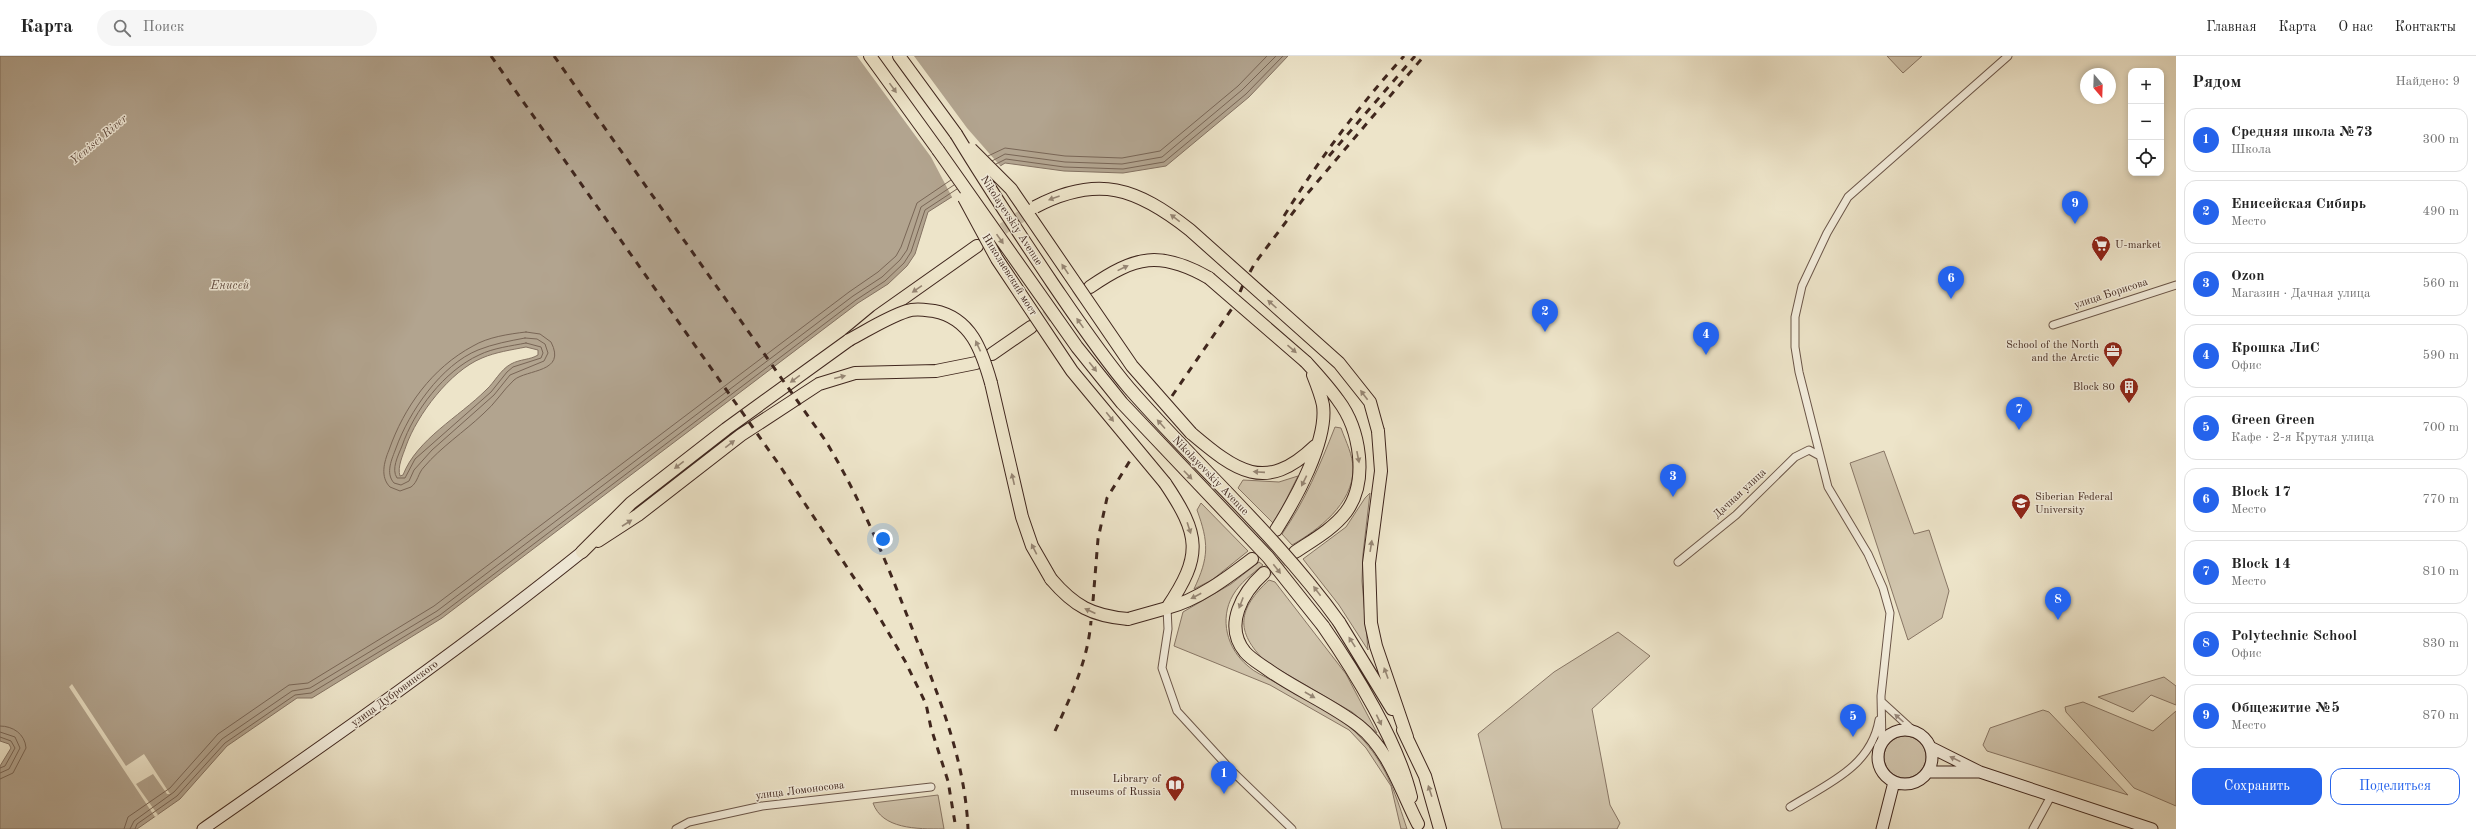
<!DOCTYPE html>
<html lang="ru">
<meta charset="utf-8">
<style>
:root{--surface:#fff;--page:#f6f6f6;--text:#222;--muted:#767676;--line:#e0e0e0;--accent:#2563eb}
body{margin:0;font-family:"Old Standard TT",serif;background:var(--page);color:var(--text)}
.controls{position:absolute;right:12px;top:12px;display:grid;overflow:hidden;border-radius:8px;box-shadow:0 2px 6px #0003}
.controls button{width:36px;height:36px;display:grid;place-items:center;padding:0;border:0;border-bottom:1px solid var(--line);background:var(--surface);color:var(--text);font:20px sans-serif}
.compass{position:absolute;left:2080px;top:12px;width:36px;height:36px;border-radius:50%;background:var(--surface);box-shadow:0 2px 6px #0003;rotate:161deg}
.you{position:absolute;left:883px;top:483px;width:14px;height:14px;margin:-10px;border:3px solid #fff;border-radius:50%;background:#1a73e8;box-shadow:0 0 0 6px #1a73e833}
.badge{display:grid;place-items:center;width:26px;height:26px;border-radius:50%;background:var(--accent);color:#fff;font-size:13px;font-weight:700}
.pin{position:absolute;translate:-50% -33px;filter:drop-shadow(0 1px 2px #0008)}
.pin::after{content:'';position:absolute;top:21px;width:14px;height:12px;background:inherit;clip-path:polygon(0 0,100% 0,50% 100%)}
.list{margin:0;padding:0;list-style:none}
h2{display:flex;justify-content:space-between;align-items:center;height:52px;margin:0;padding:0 16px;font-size:17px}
h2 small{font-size:13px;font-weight:400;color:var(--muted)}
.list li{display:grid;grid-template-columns:26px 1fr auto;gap:12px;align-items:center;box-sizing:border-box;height:64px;margin:0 8px 8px;padding:0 8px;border:1px solid var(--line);border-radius:12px}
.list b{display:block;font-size:15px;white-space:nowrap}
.list p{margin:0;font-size:13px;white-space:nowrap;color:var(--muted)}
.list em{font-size:13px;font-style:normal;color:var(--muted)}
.actions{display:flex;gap:8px;padding:12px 16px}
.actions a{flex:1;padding:9px 0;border:1px solid var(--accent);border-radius:12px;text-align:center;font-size:14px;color:var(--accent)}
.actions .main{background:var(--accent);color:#fff}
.icon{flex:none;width:22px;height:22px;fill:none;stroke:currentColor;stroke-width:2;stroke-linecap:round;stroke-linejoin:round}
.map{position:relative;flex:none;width:2176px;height:773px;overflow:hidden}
header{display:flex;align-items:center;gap:24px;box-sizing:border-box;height:56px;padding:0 20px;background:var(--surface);border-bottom:1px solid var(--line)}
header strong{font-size:19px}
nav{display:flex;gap:22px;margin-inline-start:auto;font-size:14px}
.search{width:280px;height:36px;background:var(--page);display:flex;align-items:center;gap:10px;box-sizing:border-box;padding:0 14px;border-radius:22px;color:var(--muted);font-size:15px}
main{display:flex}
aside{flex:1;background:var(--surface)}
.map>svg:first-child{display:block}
</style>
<header>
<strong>Карта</strong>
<div class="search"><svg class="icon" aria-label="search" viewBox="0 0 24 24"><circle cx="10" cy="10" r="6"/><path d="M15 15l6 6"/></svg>Поиск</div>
<nav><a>Главная</a><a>Карта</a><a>О нас</a><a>Контакты</a></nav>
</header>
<main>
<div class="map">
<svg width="2176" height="773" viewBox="0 0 2176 773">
<rect width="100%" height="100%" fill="#ede4c9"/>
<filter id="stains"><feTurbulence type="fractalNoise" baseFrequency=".005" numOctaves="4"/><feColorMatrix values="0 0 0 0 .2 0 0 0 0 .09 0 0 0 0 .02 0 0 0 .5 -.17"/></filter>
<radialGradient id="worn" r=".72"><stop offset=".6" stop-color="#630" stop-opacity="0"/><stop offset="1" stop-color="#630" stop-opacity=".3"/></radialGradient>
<!-- green -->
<path fill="#d0c4ac" stroke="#887665" d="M1887 0H1922L1903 17Z
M1335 371 1341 372C1346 386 1353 399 1353 413 1353 448 1318 474 1292 489L1282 478C1305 445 1320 409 1335 371Z
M1884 395 1914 478 1929 474 1949 535 1942 562 1908 584 1850 407Z
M1298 420 1274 468 1238 432 1243 424 1279 426Z
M1370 437 1363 498 1362 525 1368 594 1339 549 1303 503 1346 471 1365 442Z
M1201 447 1248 495 1212 524 1194 533C1209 501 1209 487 1197 454Z
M1259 506 1263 509C1252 518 1240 527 1233 539 1219 563 1227 593 1248 610 1254 616 1264 620 1271 624 1302 642 1341 658 1365 686 1387 711 1397 742 1407 773H1401L1391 730 1366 692 1349 674 1270 629 1174 590 1183 556 1231 528Z
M1269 524 1275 526 1346 618 1377 677 1352 656 1266 606C1234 575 1238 553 1269 524Z
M1618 576 1650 600 1592 653 1610 749 1620 767 1617 773H1502L1478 678 1554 616Z
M2164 621 2176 630V649L2151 639 2133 656 2098 641Z
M2083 646 2153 675 2176 655V750L2134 732 2066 656 2065 651Z
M2043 654 2049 656 2128 739 1987 695 1983 689 1990 672Z
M1884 701a21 21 0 1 1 42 0a21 21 0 1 1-42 0Z
M938 739 944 773C916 773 882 773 873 747Z"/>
<!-- water -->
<path fill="#b2a48f" stroke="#847262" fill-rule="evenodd" d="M0 0H1288L1249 41 1166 110 1123 117 1064 115 1005 107 928 156 915 198 907 210 888 228 858 247 442 562 312 642H297L227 690 180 743 137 773H0V710L11 692 9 688 0 685ZM526 291 538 294V299C530 304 520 303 511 308 500 314 495 326 486 334 459 361 417 383 403 419L400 420C397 411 403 399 406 390 417 359 450 315 482 302 496 296 511 294 526 291Z"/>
<!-- pier -->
<path fill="#ede4c9" d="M857 0H914L967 72 1002 112 953 143 931 101Z
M72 628 126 710 144 698 170 738H167L153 718 136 728 158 759 155 761 69 631Z"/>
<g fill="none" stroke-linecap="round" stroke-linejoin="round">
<!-- shore -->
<path stroke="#796656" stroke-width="1" d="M988 100 1005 92 1065 100 1122 102 1160 95 1238 30 1267 0
M992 105 1005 98 1065 106 1122 108 1162 101 1242 34 1276 0
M996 108 1006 103 1064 111 1123 113 1164 106 1246 38 1283 0
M526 276 540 278 551 286C567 317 527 313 514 324 503 334 495 348 483 358 464 376 441 391 424 411 418 417 418 426 411 431L400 435 390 431C380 421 384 406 389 394 404 351 432 312 473 290 488 281 509 278 526 276Z
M525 282 537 283 545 288 548 297 544 305 510 319 494 339 432 394 414 414 409 425 401 429 394 427C385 417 392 403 396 392 409 356 441 309 478 294 493 288 509 285 525 282Z
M526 287 541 291 543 297 541 302 513 311 507 316 491 336 415 403 405 422H397C391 413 398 400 402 390 414 355 444 315 479 299 493 292 511 290 526 287Z
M0 670C13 670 25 678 26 692L13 717 0 723
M0 676 15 681 20 692 9 713 0 717
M0 681 11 685 15 692 5 710 0 712
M124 773 128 761 170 732 218 678 289 629 308 627 434 550 849 236 878 216 896 200 901 191 917 147 951 124
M130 773 134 765 174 736 222 683 292 635 310 632 437 555 853 240 882 221 900 204 907 194 921 151 954 129
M135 773 137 768 177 740 225 687 295 639 311 637 440 559 856 244 885 225 904 207 911 196 925 154 957 133"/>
<!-- primary-tunnel -->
<path stroke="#cabea7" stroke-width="12" stroke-dasharray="12 6" stroke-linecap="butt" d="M988 183 1035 151
M1031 271 1089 231
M1264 517 1295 496"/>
<defs>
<path id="street" d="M2053 269 2176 229
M1678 506 1736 459 1795 401 1809 394 1820 400
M1167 552 1168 573 1162 612 1177 655 1232 715 1292 773
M1882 646 1917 678
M1882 687 1881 640 1890 557 1883 532 1868 498 1828 431 1799 316 1795 291V261L1802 230 1827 177 1848 141 2008 0
M1790 751C1827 728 1871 711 1879 664
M676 773 689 766 762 750 931 731
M2033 773 2051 740"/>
<path id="secondary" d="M1878 701a27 27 0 1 1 54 0a27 27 0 1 1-54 0Z
M1930 691 1980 716 2152 773
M1928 716H1977
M203 773C332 683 460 594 582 496
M1882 773 1894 726"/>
<path id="primary" d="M870 0 938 94
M899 0 956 78
M1090 231C1135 200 1160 194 1209 222
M992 298 1031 271
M991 327 1022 461 1032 490 1051 523
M1378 375 1381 415 1369 507 1371 567 1376 590 1407 681
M1191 377C1236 415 1265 438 1315 390
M1276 474C1295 444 1328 385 1323 349 1321 339 1317 329 1313 319
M598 485 638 459 741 379 819 328 855 317 936 315 976 307
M582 496 631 447 726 373 849 284 878 260 977 190
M1295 496C1313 484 1333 473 1346 456 1369 425 1360 373 1338 344 1328 330 1317 318 1306 306
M1264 517C1243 536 1223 569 1245 596 1251 603 1260 608 1267 613 1296 634 1331 648 1359 670 1389 694 1401 735 1418 768
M1167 552C1198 544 1227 522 1252 503
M1128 563 1167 552C1203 499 1200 479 1165 427
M1339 566 1392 653
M1323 570C1355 616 1398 686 1411 741
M1403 674 1425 720 1440 773"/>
</defs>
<!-- street casing -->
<use href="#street" stroke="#6b5649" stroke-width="9"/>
<!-- secondary casing -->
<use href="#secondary" stroke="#40271e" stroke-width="13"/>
<!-- primary casing -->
<use href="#primary" stroke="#40271e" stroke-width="14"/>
<!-- street -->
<use href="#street" stroke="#f3eddc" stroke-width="7"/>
<!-- secondary -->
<use href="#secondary" stroke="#f3eddc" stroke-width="11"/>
<!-- primary -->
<use href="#primary" stroke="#ede4c9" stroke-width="12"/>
<!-- rail -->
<path stroke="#40271e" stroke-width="3" stroke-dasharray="7 7" stroke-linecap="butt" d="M491 0 780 410 874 552 905 605 926 648 931 672 948 725 956 773
M554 0 825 384C860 441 886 505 910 567 936 634 965 700 968 773
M1329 100 1415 0
M1284 160C1320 102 1359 50 1404 0
M1250 216 1255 207 1307 138 1424 0
M1240 236 1243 229
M1172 340 1233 251
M1093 545 1098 483 1107 442 1131 403
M1055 675C1071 640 1088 604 1091 565"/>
<defs>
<path id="primary-bridge" d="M956 78C987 129 1020 179 1053 228 1077 263 1101 299 1129 332 1198 411 1278 481 1339 566
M971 93 1011 133 1132 310 1191 377
M938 94 1077 291 1122 347 1268 501 1323 570
M964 142 997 203 1072 315 1165 427
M1035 151C1098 118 1137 132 1190 174L1339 307 1370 346 1378 375
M1209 222 1306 306
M849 284C868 274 886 262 907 255 916 252 925 254 934 255 971 262 982 295 991 327
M1051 523C1074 550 1092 560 1128 563"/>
</defs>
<!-- primary-bridge casing -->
<use href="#primary-bridge" stroke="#40271e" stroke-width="14" stroke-linecap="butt"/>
<!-- primary-bridge -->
<use href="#primary-bridge" stroke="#ede4c9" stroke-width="12"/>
</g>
<!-- one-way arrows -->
<defs><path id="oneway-solid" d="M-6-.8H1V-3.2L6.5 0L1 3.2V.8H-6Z"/></defs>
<g fill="#968674">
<use href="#oneway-solid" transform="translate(893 32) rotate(54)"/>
<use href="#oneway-solid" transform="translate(1054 142) rotate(160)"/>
<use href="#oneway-solid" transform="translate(1175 162) rotate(-142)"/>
<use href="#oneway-solid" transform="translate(1000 183) rotate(55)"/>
<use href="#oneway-solid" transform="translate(1123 212) rotate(-26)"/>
<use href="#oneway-solid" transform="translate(1065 213) rotate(-124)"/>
<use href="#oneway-solid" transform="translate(917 233) rotate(145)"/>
<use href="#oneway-solid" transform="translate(1272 248) rotate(-138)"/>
<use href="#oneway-solid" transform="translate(1080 267) rotate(-125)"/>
<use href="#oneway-solid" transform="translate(978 290) rotate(-115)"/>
<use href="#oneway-solid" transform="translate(1292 293) rotate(41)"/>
<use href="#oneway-solid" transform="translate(1093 311) rotate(51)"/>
<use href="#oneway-solid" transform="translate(840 321) rotate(-14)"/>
<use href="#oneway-solid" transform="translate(795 323) rotate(144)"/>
<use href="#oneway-solid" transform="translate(1364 339) rotate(-127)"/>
<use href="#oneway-solid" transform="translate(1110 361) rotate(51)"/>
<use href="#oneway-solid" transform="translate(1161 368) rotate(-132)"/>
<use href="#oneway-solid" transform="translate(730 388) rotate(-38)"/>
<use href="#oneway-solid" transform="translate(1358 401) rotate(79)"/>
<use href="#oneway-solid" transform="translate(679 409) rotate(142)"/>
<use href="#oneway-solid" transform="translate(1259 416) rotate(-176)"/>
<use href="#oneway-solid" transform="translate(1188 419) rotate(46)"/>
<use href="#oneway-solid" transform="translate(1013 423) rotate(-103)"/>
<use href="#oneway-solid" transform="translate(1304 425) rotate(116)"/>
<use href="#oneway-solid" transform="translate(627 467) rotate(-33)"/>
<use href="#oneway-solid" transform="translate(1189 472) rotate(72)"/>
<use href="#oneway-solid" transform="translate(1371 490) rotate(-81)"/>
<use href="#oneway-solid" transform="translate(1034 493) rotate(-117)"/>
<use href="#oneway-solid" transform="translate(1277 513) rotate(52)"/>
<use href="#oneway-solid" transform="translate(1317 535) rotate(-127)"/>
<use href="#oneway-solid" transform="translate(1196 540) rotate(152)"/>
<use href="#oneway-solid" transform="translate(1241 547) rotate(111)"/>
<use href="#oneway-solid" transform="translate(1090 555) rotate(-155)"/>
<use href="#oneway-solid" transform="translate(1352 586) rotate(-123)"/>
<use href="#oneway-solid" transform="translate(1386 617) rotate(-110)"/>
<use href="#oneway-solid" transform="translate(1310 639) rotate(30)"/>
<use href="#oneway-solid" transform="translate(1379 664) rotate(64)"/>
<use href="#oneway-solid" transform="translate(1430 735) rotate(-108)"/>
</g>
<g fill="#9a8a7d">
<use href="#oneway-solid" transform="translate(1899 662) rotate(-138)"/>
<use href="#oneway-solid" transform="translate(1955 703) rotate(-154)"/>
</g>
<!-- icons -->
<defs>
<symbol id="supermarket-pin" viewBox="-11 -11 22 30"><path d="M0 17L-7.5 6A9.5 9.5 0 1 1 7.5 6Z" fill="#8f2418" stroke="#f3eddc"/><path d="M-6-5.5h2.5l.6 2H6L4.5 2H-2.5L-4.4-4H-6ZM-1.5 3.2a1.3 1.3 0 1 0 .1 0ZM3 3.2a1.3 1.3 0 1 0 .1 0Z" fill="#fff"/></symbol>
<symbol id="office-pin" viewBox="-11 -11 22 30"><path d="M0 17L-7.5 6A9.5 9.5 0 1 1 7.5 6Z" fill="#8f2418" stroke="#f3eddc"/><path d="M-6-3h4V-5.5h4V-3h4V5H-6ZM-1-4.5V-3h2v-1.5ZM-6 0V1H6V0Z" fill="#fff"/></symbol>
<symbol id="building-pin" viewBox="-11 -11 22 30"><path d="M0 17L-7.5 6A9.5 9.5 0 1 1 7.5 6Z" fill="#8f2418" stroke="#f3eddc"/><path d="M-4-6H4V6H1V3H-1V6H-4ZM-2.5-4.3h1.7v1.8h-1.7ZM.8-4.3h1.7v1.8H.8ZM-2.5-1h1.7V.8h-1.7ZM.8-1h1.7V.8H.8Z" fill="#fff"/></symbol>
<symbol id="university-pin" viewBox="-11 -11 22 30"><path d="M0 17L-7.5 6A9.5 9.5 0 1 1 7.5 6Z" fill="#8f2418" stroke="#f3eddc"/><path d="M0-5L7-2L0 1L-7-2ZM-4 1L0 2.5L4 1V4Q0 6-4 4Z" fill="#fff"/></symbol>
<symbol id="library-pin" viewBox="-11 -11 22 30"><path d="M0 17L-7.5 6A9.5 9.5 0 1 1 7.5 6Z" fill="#8f2418" stroke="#f3eddc"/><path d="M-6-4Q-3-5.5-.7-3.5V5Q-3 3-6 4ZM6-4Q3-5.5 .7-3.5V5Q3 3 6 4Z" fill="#fff"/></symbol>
</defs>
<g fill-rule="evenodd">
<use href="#supermarket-pin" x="2090" y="178" width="22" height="30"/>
<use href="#office-pin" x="2102" y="284" width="22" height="30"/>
<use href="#building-pin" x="2118" y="320" width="22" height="30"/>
<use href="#university-pin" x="2010" y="436" width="22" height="30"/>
<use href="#library-pin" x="1164" y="718" width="22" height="30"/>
</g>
<g text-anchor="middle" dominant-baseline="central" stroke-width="3" stroke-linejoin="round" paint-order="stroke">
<!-- street labels -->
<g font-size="11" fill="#40271e" stroke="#f3eddc">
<text transform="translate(1011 165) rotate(57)">Nikolayevskiy Avenue</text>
<text transform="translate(1009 219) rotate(58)">Николаевский мост</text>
<text transform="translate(2111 238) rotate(-18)">улица Борисова</text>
<text transform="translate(1210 420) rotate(46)">Nikolayevskiy Avenue</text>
<text transform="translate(1740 438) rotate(-43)">Дачная улица</text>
<text transform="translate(395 638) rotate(-36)">улица Дубровинского</text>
<text transform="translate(800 735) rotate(-7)">улица Ломоносова</text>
</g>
<!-- poi labels -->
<g font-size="11" fill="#40271e" stroke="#f3eddc" text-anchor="end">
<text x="2115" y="189" text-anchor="start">U-market</text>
<text x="2099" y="289">School of the North<tspan x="2099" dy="13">and the Arctic</tspan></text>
<text x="2115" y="331">Block 80</text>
<text x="2035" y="441" text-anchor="start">Siberian Federal<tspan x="2035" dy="13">University</tspan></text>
<text x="1161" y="723">Library of<tspan x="1161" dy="13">museums of Russia</tspan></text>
</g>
<!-- water labels -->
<g font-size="12" font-style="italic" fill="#624c40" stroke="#f3eddc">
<text transform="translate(99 84) rotate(-40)">Yenisei River</text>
<text x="230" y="230">Енисей</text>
</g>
</g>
<rect width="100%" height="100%" filter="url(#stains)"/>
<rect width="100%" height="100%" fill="url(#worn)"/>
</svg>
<div class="controls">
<button>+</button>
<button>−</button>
<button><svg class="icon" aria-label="locate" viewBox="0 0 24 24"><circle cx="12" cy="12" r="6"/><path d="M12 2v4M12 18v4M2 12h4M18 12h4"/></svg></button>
</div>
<svg class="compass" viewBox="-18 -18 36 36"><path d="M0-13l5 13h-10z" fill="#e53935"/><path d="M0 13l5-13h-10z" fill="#767676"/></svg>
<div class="you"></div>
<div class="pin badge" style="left:1224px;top:738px">1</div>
<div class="pin badge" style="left:1545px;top:276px">2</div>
<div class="pin badge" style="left:1673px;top:441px">3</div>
<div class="pin badge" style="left:1706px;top:299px">4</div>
<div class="pin badge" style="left:1853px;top:681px">5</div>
<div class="pin badge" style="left:1951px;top:243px">6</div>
<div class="pin badge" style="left:2019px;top:374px">7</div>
<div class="pin badge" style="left:2058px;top:564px">8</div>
<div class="pin badge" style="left:2075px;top:168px">9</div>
</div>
<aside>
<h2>Рядом<small>Найдено: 9</small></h2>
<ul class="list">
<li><span class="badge">1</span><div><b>Средняя школа №73</b><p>Школа</p></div><em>300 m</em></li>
<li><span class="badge">2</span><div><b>Енисейская Сибирь</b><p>Место</p></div><em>490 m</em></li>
<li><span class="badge">3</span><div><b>Ozon</b><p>Магазин · Дачная улица</p></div><em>560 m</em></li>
<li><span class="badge">4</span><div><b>Крошка ЛиС</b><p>Офис</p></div><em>590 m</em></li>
<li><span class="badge">5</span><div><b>Green Green</b><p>Кафе · 2-я Крутая улица</p></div><em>700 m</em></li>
<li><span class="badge">6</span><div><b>Block 17</b><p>Место</p></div><em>770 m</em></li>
<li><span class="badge">7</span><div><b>Block 14</b><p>Место</p></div><em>810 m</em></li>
<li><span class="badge">8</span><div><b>Polytechnic School</b><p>Офис</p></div><em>830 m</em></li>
<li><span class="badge">9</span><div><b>Общежитие №5</b><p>Место</p></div><em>870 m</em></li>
</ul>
<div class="actions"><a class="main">Сохранить</a><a>Поделиться</a></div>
</aside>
</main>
